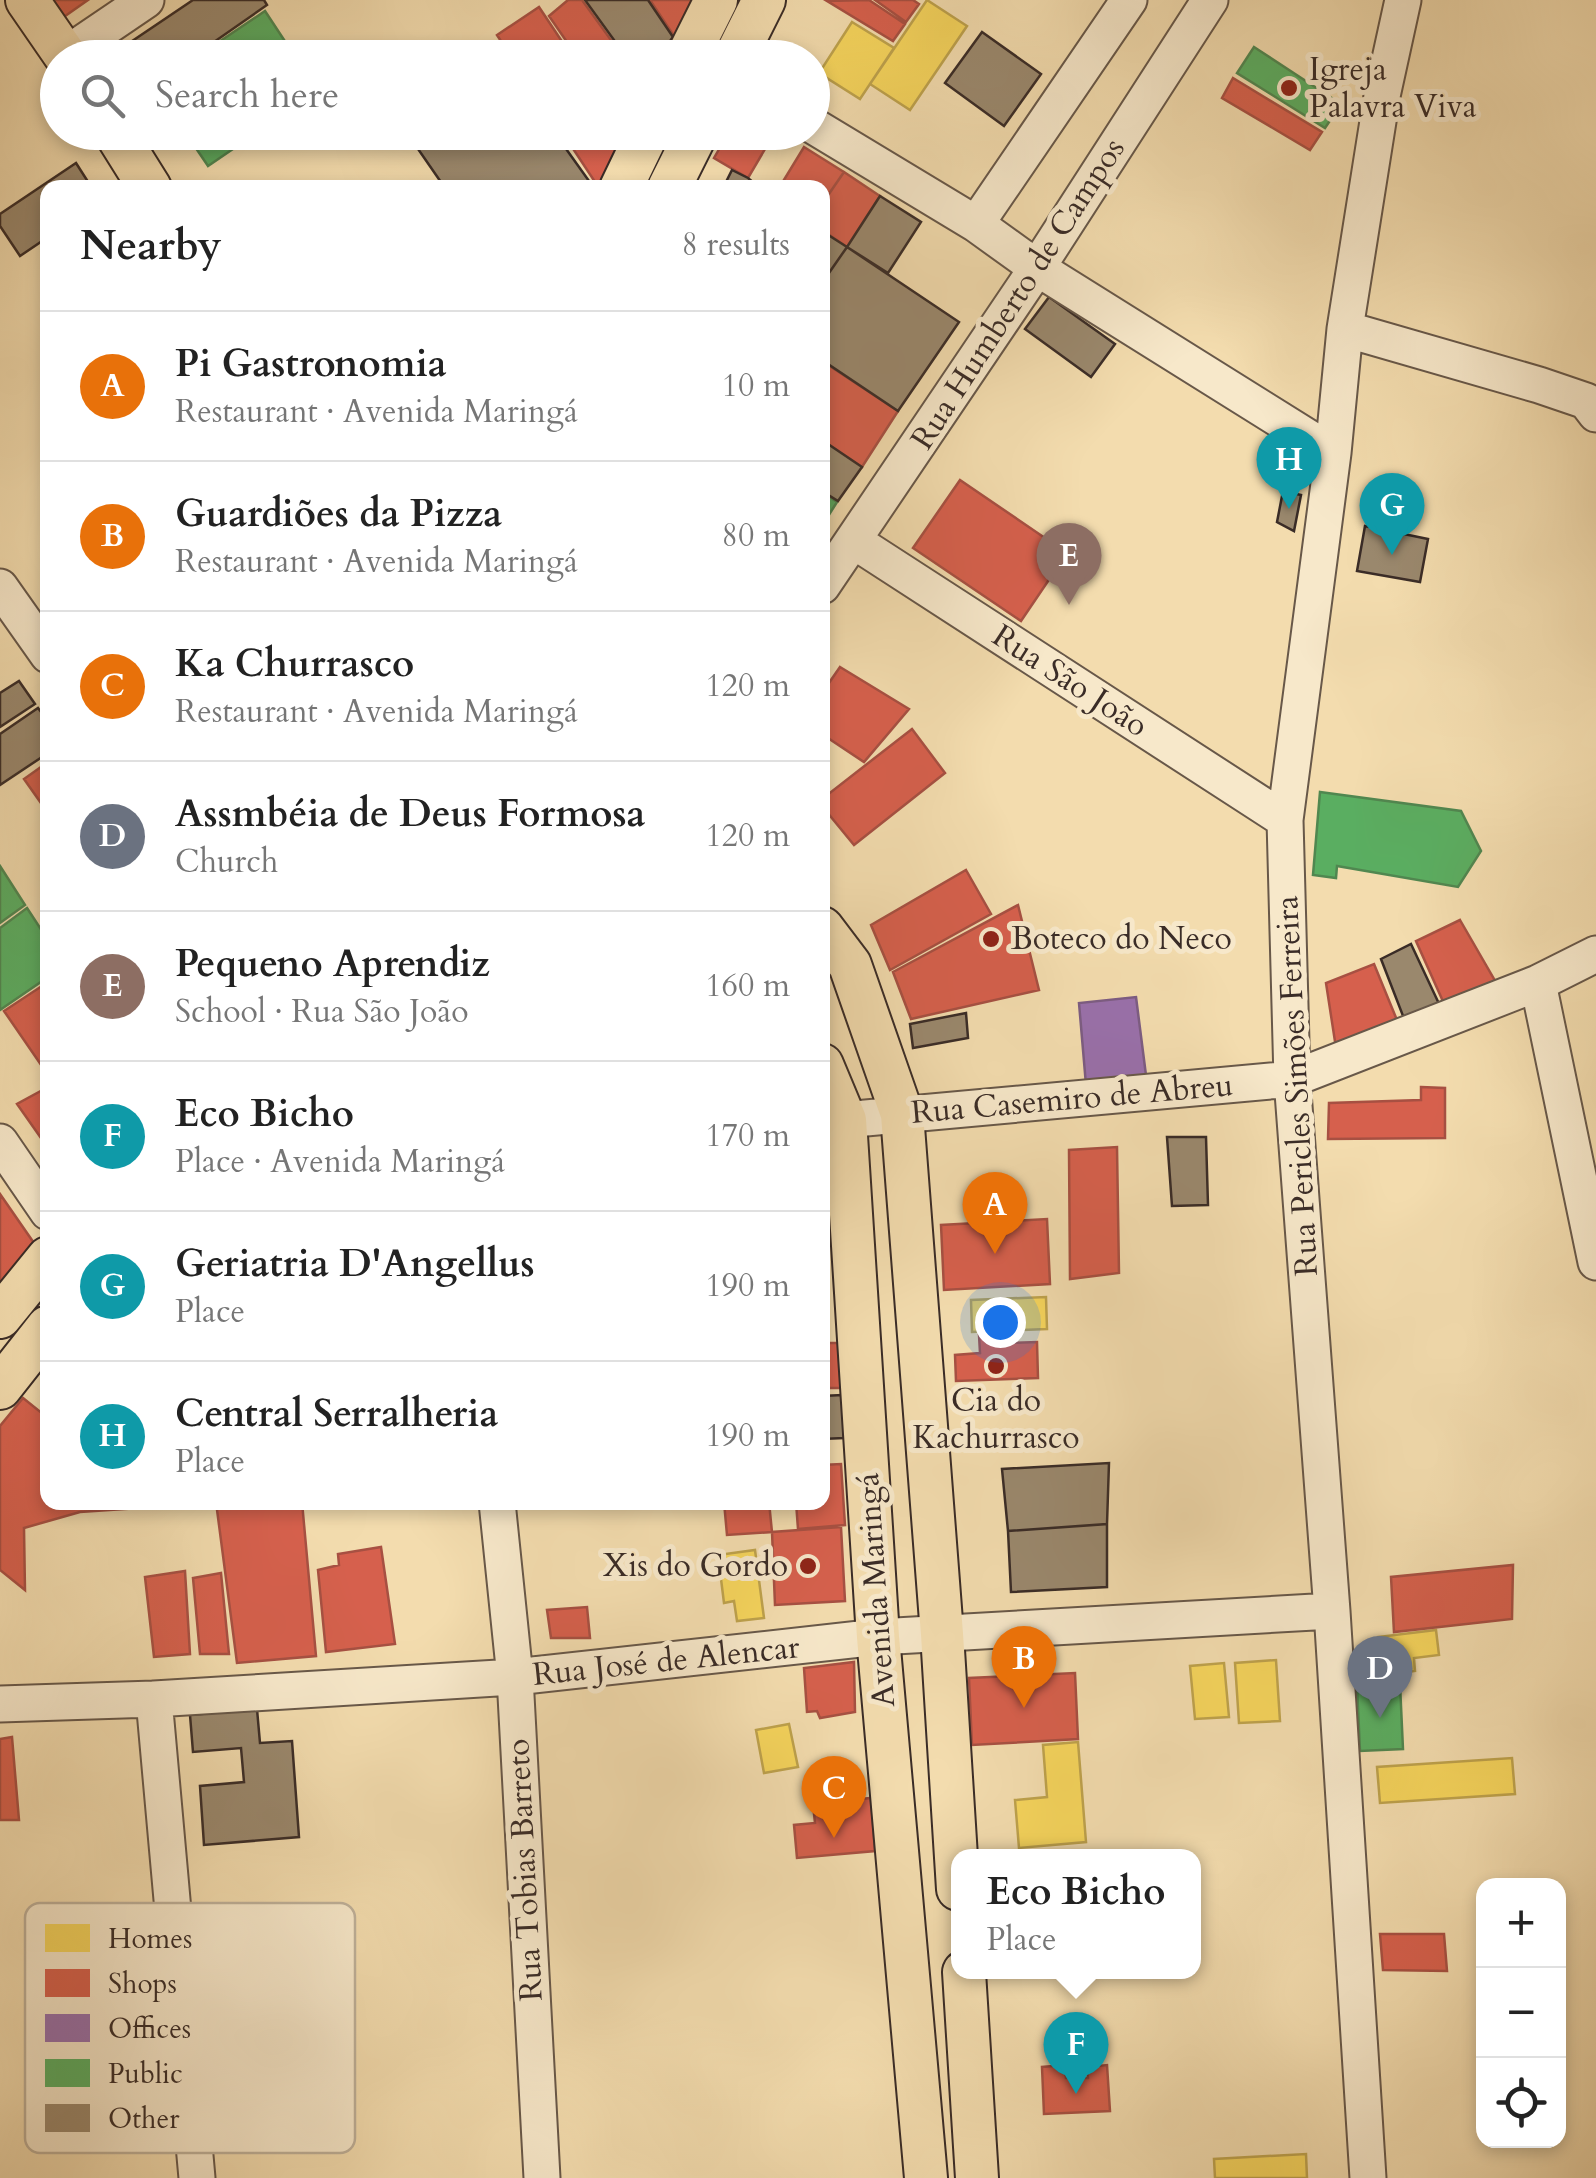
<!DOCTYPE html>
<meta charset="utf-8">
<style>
:root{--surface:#fff;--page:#f2f2f2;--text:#222;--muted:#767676;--line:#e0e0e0;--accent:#0b8043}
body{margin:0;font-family:Cardo,serif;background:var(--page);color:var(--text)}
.controls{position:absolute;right:30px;bottom:30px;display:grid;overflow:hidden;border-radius:20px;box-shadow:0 5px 15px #0003}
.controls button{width:90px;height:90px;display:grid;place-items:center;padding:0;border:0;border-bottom:2px solid var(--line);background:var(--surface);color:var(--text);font:50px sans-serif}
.you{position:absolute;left:1000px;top:1322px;width:35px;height:35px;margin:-25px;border:8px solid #fff;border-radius:50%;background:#1a73e8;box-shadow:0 0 0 15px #1a73e833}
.badge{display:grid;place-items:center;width:65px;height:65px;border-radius:50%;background:var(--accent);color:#fff;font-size:32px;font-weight:700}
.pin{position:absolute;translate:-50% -82px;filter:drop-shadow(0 2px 5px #0008)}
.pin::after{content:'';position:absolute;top:52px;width:35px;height:30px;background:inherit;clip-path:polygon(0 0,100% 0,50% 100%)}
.popup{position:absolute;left:951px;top:1849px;width:250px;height:130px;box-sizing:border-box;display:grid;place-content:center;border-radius:20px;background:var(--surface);filter:drop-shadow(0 2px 8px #0005);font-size:32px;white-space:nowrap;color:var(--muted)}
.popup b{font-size:38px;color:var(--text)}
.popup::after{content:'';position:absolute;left:50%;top:100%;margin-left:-20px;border:20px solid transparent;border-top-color:var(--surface)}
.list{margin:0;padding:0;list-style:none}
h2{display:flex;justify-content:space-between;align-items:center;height:130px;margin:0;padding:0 40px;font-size:42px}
h2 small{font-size:32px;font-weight:400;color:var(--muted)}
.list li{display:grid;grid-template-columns:65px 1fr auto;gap:30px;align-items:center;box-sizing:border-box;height:150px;padding:0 40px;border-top:2px solid var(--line)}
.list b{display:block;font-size:38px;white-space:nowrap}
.list p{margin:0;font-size:32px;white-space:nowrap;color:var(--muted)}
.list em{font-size:32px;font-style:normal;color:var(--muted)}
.icon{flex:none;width:55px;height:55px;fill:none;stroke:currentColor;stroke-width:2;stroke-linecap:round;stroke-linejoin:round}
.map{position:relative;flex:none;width:1596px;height:2178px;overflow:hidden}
.search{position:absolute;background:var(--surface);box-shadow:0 5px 15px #0003;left:40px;top:40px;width:790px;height:110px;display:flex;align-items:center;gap:25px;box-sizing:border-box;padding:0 35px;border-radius:55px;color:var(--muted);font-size:38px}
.panel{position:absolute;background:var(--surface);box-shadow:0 5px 15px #0003;left:40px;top:180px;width:790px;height:1330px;border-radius:20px}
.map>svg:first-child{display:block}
</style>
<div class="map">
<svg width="1596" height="2178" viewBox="0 0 1596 2178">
<rect width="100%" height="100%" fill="#f3dcae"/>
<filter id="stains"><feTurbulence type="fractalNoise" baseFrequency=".002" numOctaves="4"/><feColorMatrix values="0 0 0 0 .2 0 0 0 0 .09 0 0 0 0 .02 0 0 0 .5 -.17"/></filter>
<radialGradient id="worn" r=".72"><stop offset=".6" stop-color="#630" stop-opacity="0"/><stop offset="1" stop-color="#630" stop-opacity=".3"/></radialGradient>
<!-- homes -->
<path fill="#f6d55c" stroke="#bea24c" stroke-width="2.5" d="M927 0 967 26 910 110 870 84Z
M852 22 894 48 860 99 819 73Z
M1046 1297 1047 1329 972 1332 971 1300Z
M755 1550 764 1618 737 1621 734 1601 724 1603 718 1555Z
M1436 1630 1439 1655 1414 1658 1415 1671 1383 1675 1378 1637Z
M1276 1660 1280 1721 1239 1723 1235 1663Z
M1224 1663 1229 1717 1195 1719 1190 1666Z
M789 1724 798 1767 764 1773 756 1730Z
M1078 1742 1086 1842 1019 1848 1015 1800 1047 1797 1043 1745Z
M1512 1758 1515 1794 1380 1803 1377 1767Z
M1306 2154 1307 2178H1215L1214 2159Z"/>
<!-- shops -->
<path fill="#d6604d" stroke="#a75042" stroke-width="2.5" d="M44 0H88L58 21Z
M568 0H582L624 58H578L549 16Z
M650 0H703L680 45Z
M869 0 905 24 893 41 827 1Z
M875 0H913L919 4 906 22Z
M539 7 573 58H512L497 35Z
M1233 78 1322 132 1310 150 1222 98Z
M562 132H624L628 138 602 188H599Z
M729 132H775L748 178 714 158Z
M804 147 844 172 822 204V188H779Z
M844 172 880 196 847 247 822 230V204Z
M822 361 898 411 862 467 822 440Z
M960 480 1067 553 1021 621 913 548Z
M840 667 909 709 864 762 822 734V693Z
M912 729 945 773 854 845 822 806V799Z
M48 762V813L24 779Z
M966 870 991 914 890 970 871 925Z
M1018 905 1039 990 911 1019 893 972Z
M1460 920 1498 986 1446 1008 1416 941Z
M1374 964 1399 1025 1336 1048 1326 983Z
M48 982V1075L4 1011Z
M48 1087V1148L17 1104Z
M1421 1087 1445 1088V1138L1328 1139 1329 1103 1421 1100Z
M1117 1147 1119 1273 1070 1279 1069 1150Z
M822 1160H828L829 1195H822Z
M0 1194 36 1246 0 1286Z
M1047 1219 1050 1284 944 1290 941 1225Z
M1006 1334V1343L1037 1342 1038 1378 956 1381 955 1355 980 1353 979 1335Z
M822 1343H842L844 1388H822Z
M23 1398 48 1418V1502H143L139 1508 80 1512 24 1528 25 1590 0 1570V1426Z
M841 1464 845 1525 798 1529 796 1502H822V1465Z
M216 1502H302L316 1656 237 1663Z
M724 1502H769L772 1532 727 1535Z
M841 1527 845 1601 775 1605 772 1532Z
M381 1547 395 1644 326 1652 318 1570 339 1565 338 1554Z
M1513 1565 1512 1619 1394 1632 1391 1577Z
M185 1571 190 1654 154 1657 145 1577Z
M221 1573 229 1654H200L193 1578Z
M587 1607 590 1638H551L547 1610Z
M854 1662 855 1712 820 1718 817 1711 807 1712 804 1668Z
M1075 1673 1078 1739 972 1745 969 1678Z
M12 1737 19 1820H0V1739Z
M871 1798 875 1851 797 1858 794 1825 815 1823 813 1804Z
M1380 1934H1444L1447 1971 1383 1970Z
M1065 2065 1066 2078H1088L1087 2067 1107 2065 1110 2111 1044 2114 1042 2067Z"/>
<!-- offices -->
<path fill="#9970ab" stroke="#7c5c83" stroke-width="2.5" d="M1136 997 1147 1083 1086 1085 1079 1003Z"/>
<!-- public -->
<path fill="#5aae61" stroke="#508750" stroke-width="2.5" d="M265 11 296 58H195Z
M1254 47 1341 104 1325 128 1237 73Z
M185 132H258L208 166Z
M822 492 837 502 822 526Z
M1320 792 1461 811 1481 851 1458 887 1337 866 1336 878 1313 875Z
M0 866 25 905 0 923Z
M27 908 48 940V977L0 1010V928Z
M1400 1684 1403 1749 1360 1751 1357 1686Z"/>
<!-- building -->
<path fill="#9a886d" stroke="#3a2c27" stroke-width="2.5" d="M193 0H264L267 5 191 58H107Z
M585 0H648L673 37 657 58H627Z
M982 32 1041 74 1004 126 945 83Z
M554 132 594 188H445L407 133Z
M76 163 92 188H48V237L20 256 0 226V214Z
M732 170 748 178 760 188H723Z
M880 196 921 222 888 273 847 247Z
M822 231 847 247 822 283Z
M847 247 959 322 898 411 822 360V283Z
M1049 297 1115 344 1091 377 1025 329Z
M822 440 862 467 838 501 822 491Z
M1283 491 1301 495 1294 531 1277 522Z
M1365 526 1428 539 1420 582 1357 571Z
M19 681 35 704 0 727V693Z
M38 708 48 721V753L0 785V734Z
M1411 944 1441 1008 1405 1021 1381 959Z
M966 1013 968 1038 913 1048 910 1024Z
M1167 1137H1206L1208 1205 1172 1206Z
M822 1160H828L831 1231H822Z
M842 1395 844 1438 822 1439V1396Z
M1109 1463 1107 1524 1008 1531 1002 1469Z
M1107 1524V1587L1011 1592 1008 1531Z
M257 1709 260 1743 292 1741 299 1837 204 1845 200 1786 244 1782 241 1748 193 1752 190 1715Z"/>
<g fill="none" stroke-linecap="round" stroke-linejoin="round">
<defs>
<path id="minor" d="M65 55 146 0
M812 125 976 224 1037 268 1333 453
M976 224 1129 0
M1345 329 1539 385 1586 401 1596 414
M854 541 1285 820
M822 586 1037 268 1210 0
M0 587 48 655
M1538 983 1596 1262
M822 1122 1292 1079 1538 983 1596 954
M0 1142 48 1212
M497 1502 515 1677 542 2178
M154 1699 197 2178
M0 1704 154 1699 515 1677 878 1637 1332 1611
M1368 2178 1332 1611 1292 1079 1285 820 1333 453 1345 329 1382 96 1403 0"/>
<path id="major" d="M27 0 67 58
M687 58 716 0
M735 58 764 0
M115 132 150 188
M621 188 648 132
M669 188 697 132
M822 928 850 965 902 1114 942 1634 958 1889
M822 1065 845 1120 878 1637 926 2178
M0 1317 48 1258
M0 1388 48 1327
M964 1972 977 2178"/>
</defs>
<!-- minor casing -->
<use href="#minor" stroke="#685849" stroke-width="39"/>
<!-- major casing -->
<use href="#major" stroke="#3a2c27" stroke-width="46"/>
<!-- minor -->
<use href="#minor" stroke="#f7e8ca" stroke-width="35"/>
<!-- major -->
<use href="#major" stroke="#f3dcae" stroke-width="42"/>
</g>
<!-- markers -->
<g fill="#8f2418" stroke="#f7e8ca" stroke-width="4">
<circle cx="1289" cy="88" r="10"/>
<circle cx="991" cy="939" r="10"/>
<circle cx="996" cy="1366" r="10"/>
<circle cx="808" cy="1566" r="10"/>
</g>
<g text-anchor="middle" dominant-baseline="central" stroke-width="10" stroke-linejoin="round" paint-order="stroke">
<!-- poi labels -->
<g font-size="32" fill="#3a2c27" stroke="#f7e8ca" text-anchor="start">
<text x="1309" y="70">Igreja<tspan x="1309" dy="37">Palavra Viva</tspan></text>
<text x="1011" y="939">Boteco do Neco</text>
<text x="996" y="1401" text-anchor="middle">Cia do<tspan x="996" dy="37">Kachurrasco</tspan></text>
<text x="788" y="1566" text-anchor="end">Xis do Gordo</text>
</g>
<!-- street labels -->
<g font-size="32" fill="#3a2c27" stroke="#f7e8ca">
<text transform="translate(1018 294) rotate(-57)">Rua Humberto de Campos</text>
<text transform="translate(1070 681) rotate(33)">Rua São João</text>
<text transform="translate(1297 1086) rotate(-93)">Rua Pericles Simões Ferreira</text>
<text transform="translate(1072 1099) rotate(-5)">Rua Casemiro de Abreu</text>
<text transform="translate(876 1590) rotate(-94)">Avenida Maringá</text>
<text transform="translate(666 1661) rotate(-6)">Rua José de Alencar</text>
<text transform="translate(525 1870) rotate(-93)">Rua Tobias Barreto</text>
</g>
</g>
<!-- legend -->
<rect x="25" y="1903" width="330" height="250" rx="15" fill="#f7e8ca" stroke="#beb099" stroke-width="2.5"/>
<rect x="45" y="1924" width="45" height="28" fill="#f6d55c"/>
<rect x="45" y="1969" width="45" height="28" fill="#d6604d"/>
<rect x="45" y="2014" width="45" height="28" fill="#9970ab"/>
<rect x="45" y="2059" width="45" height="28" fill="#5aae61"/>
<rect x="45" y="2104" width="45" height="28" fill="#9a886d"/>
<g font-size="28" fill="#3a2c27">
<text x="108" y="1948">Homes</text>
<text x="108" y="1993">Shops</text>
<text x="108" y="2038">Offices</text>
<text x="108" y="2083">Public</text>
<text x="108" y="2128">Other</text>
</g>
<rect width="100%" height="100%" filter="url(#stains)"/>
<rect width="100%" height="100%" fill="url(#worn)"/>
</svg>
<div class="controls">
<button>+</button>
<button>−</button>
<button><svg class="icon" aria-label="locate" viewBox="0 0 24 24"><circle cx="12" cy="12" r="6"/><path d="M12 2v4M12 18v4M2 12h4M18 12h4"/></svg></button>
</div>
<div class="you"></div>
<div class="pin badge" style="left:995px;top:1254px;background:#e8710a">A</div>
<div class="pin badge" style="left:1024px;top:1708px;background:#e8710a">B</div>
<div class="pin badge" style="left:834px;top:1838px;background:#e8710a">C</div>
<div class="pin badge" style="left:1380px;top:1718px;background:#6b7280">D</div>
<div class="pin badge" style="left:1069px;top:605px;background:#8d6e63">E</div>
<div class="pin badge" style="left:1076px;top:2094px;background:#0f9aa8">F</div>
<div class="popup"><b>Eco Bicho</b>Place</div>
<div class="pin badge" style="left:1392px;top:555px;background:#0f9aa8">G</div>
<div class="pin badge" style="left:1289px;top:509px;background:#0f9aa8">H</div>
<div class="search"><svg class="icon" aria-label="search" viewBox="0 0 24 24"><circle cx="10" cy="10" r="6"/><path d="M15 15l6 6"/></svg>Search here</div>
<section class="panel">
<h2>Nearby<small>8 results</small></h2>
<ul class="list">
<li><span class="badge" style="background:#e8710a">A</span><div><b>Pi Gastronomia</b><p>Restaurant · Avenida Maringá</p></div><em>10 m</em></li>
<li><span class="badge" style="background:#e8710a">B</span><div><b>Guardiões da Pizza</b><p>Restaurant · Avenida Maringá</p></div><em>80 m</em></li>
<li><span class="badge" style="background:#e8710a">C</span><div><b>Ka Churrasco</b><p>Restaurant · Avenida Maringá</p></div><em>120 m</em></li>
<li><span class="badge" style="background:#6b7280">D</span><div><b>Assmbéia de Deus Formosa</b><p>Church</p></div><em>120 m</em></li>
<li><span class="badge" style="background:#8d6e63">E</span><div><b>Pequeno Aprendiz</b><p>School · Rua São João</p></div><em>160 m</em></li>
<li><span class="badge" style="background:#0f9aa8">F</span><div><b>Eco Bicho</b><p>Place · Avenida Maringá</p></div><em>170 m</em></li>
<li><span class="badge" style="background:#0f9aa8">G</span><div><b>Geriatria D'Angellus</b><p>Place</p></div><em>190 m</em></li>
<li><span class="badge" style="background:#0f9aa8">H</span><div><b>Central Serralheria</b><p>Place</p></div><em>190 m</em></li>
</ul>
</section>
</div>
